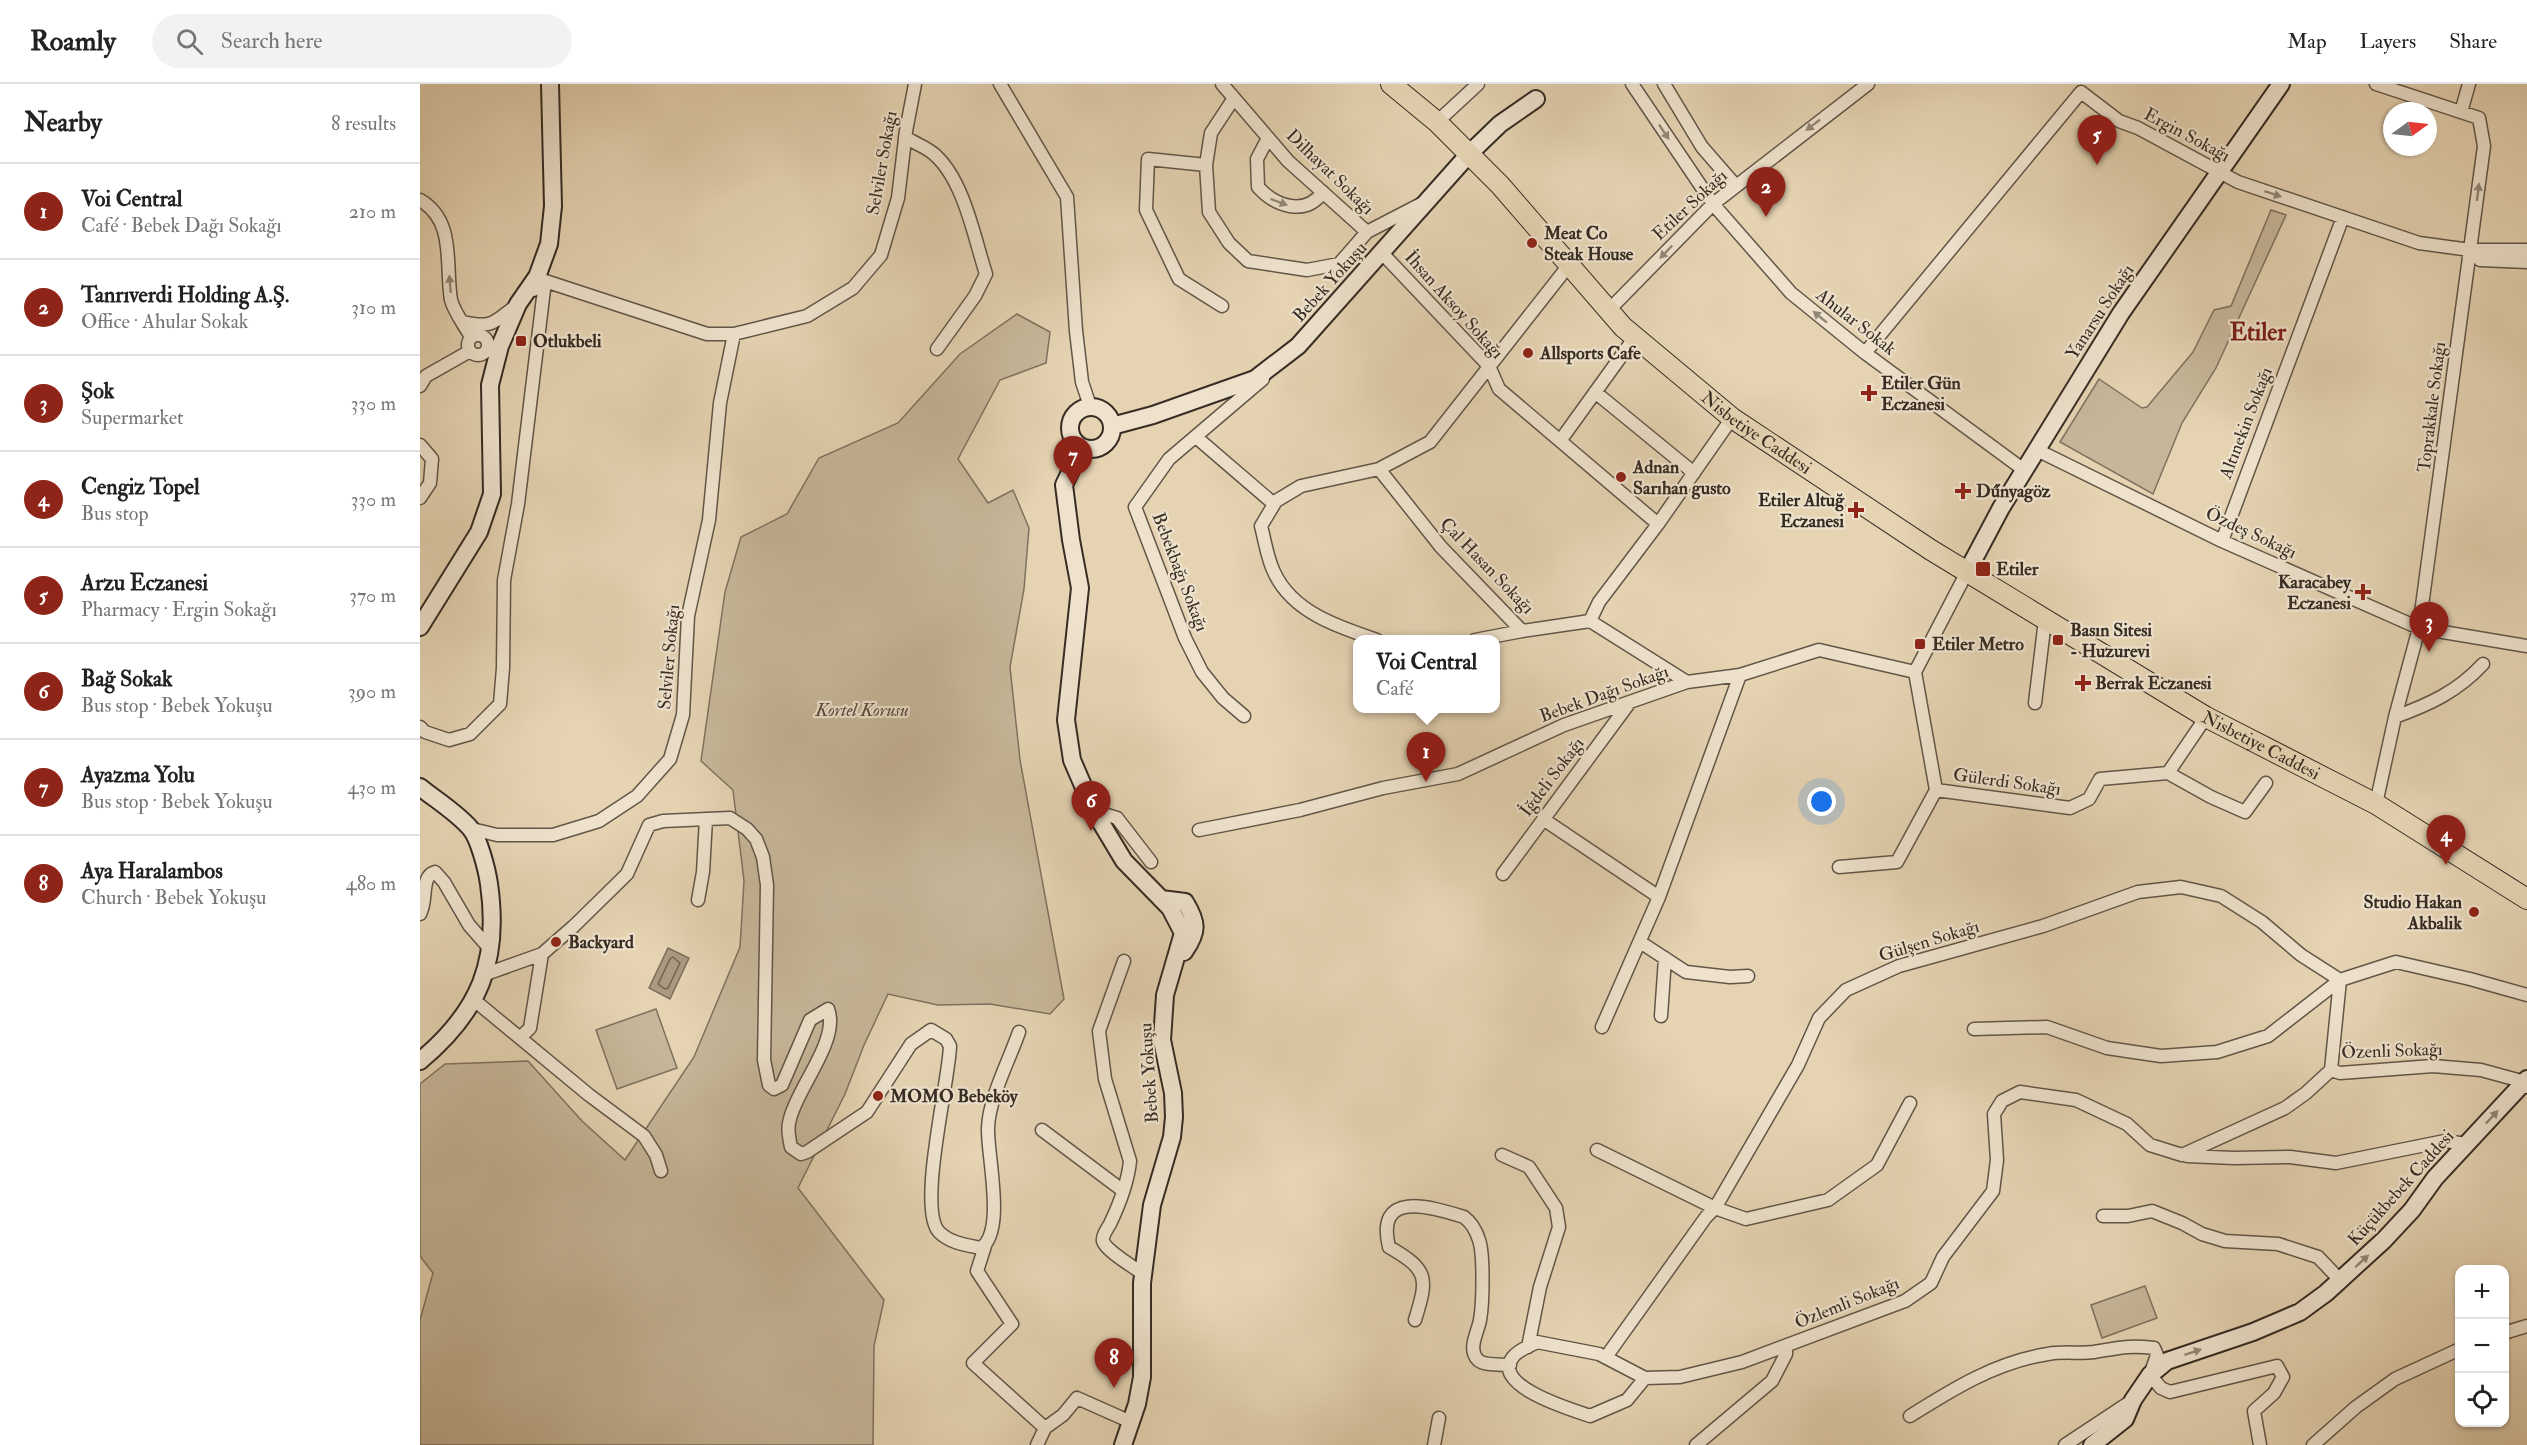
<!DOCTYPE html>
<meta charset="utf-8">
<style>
:root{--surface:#fff;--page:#f2f2f2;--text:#222;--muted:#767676;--line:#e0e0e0;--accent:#8f2418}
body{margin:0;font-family:"IM FELL Double Pica",serif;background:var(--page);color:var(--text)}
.controls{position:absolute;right:18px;bottom:18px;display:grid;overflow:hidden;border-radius:12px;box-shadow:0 2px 4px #0004}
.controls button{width:54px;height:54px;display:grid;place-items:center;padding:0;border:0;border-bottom:2px solid var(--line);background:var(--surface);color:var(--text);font:30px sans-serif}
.compass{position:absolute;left:1963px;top:18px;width:54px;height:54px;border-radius:50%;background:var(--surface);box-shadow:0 2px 4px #0004;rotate:75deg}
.you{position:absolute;left:1402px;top:718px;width:21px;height:21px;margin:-15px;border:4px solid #fff;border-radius:50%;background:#1a73e8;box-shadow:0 0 0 9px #1a73e833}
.badge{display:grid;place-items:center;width:39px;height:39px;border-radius:50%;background:var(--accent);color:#fff;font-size:20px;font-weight:700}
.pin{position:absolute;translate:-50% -50px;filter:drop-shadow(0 2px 3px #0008)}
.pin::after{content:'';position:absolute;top:32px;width:21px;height:18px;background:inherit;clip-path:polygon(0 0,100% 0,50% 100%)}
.popup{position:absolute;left:933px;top:551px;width:147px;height:78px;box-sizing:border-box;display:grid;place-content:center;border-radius:12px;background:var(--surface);filter:drop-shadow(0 2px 4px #0005);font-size:20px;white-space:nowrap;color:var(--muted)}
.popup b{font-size:22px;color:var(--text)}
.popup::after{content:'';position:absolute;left:50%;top:100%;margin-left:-12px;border:12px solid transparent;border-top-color:var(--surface)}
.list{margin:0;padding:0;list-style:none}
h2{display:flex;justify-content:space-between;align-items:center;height:78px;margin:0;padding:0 24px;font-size:26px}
h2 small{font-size:20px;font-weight:400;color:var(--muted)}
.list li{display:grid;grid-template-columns:39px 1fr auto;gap:18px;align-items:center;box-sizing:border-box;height:96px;padding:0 24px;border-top:2px solid var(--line)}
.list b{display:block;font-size:22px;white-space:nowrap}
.list p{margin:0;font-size:20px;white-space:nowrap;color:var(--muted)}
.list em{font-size:20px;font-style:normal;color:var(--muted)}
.icon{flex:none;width:33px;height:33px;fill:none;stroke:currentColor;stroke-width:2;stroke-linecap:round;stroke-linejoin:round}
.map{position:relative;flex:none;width:2107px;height:1361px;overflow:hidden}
header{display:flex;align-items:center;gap:36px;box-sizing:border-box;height:84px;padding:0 30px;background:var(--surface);border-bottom:2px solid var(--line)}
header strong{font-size:28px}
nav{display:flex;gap:33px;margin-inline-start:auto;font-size:21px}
.search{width:420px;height:54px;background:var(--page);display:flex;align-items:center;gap:15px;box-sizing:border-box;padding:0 21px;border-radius:33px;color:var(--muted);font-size:22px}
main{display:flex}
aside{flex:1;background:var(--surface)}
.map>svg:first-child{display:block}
</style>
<header>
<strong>Roamly</strong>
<div class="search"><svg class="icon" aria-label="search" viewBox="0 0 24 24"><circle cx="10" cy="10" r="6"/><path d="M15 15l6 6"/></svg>Search here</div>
<nav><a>Map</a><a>Layers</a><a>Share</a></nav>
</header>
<main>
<aside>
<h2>Nearby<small>8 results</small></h2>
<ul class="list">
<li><span class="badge">1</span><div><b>Voi Central</b><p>Café · Bebek Dağı Sokağı</p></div><em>210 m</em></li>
<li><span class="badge">2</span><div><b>Tanrıverdi Holding A.Ş.</b><p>Office · Ahular Sokak</p></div><em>310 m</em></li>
<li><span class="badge">3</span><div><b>Şok</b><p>Supermarket</p></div><em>330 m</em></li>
<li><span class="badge">4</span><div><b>Cengiz Topel</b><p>Bus stop</p></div><em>330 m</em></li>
<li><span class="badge">5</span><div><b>Arzu Eczanesi</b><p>Pharmacy · Ergin Sokağı</p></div><em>370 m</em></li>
<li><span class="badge">6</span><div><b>Bağ Sokak</b><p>Bus stop · Bebek Yokuşu</p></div><em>390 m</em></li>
<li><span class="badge">7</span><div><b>Ayazma Yolu</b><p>Bus stop · Bebek Yokuşu</p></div><em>430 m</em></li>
<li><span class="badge">8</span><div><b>Aya Haralambos</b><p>Church · Bebek Yokuşu</p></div><em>480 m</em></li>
</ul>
</aside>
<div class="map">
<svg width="2107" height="1361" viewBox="0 0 2107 1361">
<rect width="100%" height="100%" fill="#e5d3b2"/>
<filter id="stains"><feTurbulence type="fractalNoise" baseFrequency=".00333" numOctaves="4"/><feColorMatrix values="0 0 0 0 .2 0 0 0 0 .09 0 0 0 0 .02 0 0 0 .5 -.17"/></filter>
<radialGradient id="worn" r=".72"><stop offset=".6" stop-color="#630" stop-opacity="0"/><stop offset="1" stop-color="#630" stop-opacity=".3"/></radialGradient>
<!-- green -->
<path fill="#c7b79a" stroke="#7e725f" stroke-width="1.5" d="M1851 126 1866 131 1796 284 1762 339 1733 410 1640 358 1679 295 1722 324 1727 323 1773 268 1794 226 1811 222Z
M597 230 630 248 626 279 580 296 538 375 568 419 593 406 609 444 604 505 590 583 600 676 644 915 630 930 570 920 518 921 468 910 444 961 425 1010 378 1104 464 1216 454 1262 453 1361H0V1236L13 1189 0 1172V1000L25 980 108 977 162 1037 205 1076 274 973 320 863 324 797 313 706 281 677 305 508 321 453 367 430 399 374 478 339 540 270Z
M236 925 257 984 197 1005 176 946Z
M1725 1202 1737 1234 1682 1254 1671 1221Z"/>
<!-- water -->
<path fill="#aa9a82" stroke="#7c6e5c" stroke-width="1.5" d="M248 864 269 874 250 915 229 904Z"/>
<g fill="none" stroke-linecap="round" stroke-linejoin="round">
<!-- shore -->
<path stroke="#706353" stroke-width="1.5" d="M253 873 260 879 248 904 245 905 238 900 250 875Z"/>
<defs>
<path id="street" d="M580 0 647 113 656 247 662 298 670 322
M802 0 868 77 947 148
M1212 0 1293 120 1371 209 1445 269 1604 386
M1244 0 1282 63 1316 102
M814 14 791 49 786 81 789 128 809 159 828 177 887 186 919 180 947 148 1001 120
M2041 28 2049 0
M1017 38 1058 0
M485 53C494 59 506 63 514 70 544 96 554 153 566 190L555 212 517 265
M848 54 837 75 838 103C855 122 885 133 903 108
M786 81 728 75 726 126 759 195 802 222
M0 116C36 137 25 180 31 216 34 228 45 242 51 253
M2050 166 2060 176 2107 178
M962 169 1069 282 1079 305 1238 440
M116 194 287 250H314L387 232 433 204 461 171 478 114 486 47 495 0
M1189 226 1293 120 1448 0
M43 238C73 245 74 238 97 221
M48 261a10 10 0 1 1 20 0a10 10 0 1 1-20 0Z
M1445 269 1661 8 1699 37 1718 44 1818 98 1999 159 2050 166H2107
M0 302 6 292 50 267
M1175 308 1274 389
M776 353 854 420
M1140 357 1215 253
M0 361 12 375 10 399 0 414
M1617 366 1802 457 1999 544 2107 562
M959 385 1021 463 1102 547 1170 537 1267 598
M1802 457 1923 133
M1170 537 1179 518 1238 440 1312 334
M957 556C918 543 872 528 854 488 847 474 845 457 841 442L856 417 881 402 959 385 1010 358 1149 181
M1055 556 1102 547
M1495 588 1516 706
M1495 588 1547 488
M1615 619 1625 536
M824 632 803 614 782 588 765 554 715 423 749 375 843 295
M1975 633C2010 620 2037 608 2063 580
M0 643 5 648 29 656 50 650 80 620 83 584 84 496 98 420 125 197
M1748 689 1791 713 1825 728 1846 699
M1516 706 1650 724 1669 715 1680 695 1748 689 1786 633
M1956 720 1975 633 1999 544 2064 62 2059 34 1956 0
M674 727 697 734 731 778
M1123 735 1239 813
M52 745 77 751H133L179 737 217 712 250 675 263 631 268 532 289 436 300 319 314 250
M779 746 880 726 963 704 1038 690 1144 641 1267 598 1320 591 1399 566 1495 588
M1419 783 1477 778 1516 706
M1083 790 1210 618
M278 816 283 788 286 735
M0 830C8 817 0 792 15 788L24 798 49 841 70 865
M1220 858 1266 888 1310 893 1328 892
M704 877 679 947 685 995 710 1077C708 1098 699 1121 690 1140 687 1145 682 1152 683 1157 686 1167 714 1183 723 1190
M66 890 122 870 154 842 207 790 229 741 243 737 310 734 327 745 336 755 343 773 347 801 344 976 349 1001 354 1005 362 1001 390 936 408 925C420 956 377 1004 370 1035 367 1044 369 1053 371 1063L381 1070 387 1068 447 1028 491 960 511 946 526 955 530 962C529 998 497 1124 519 1148 530 1159 546 1161 561 1164 586 1147 567 1071 568 1044 569 1014 589 977 599 948
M54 916 169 1011 224 1052 236 1071 241 1087
M1241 932 1245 874
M1182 943 1239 813 1320 591
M1554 945 1627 943 1687 964 1741 972 1797 968 1848 952 1920 896 1976 878 2050 895 2107 911
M100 954 110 944 122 870
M1911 986 1920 989 2013 982 2061 986 2105 998 2107 1003
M622 1046 702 1106
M1177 1066 1295 1124 1326 1135 1408 1116 1457 1081 1490 1019
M1082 1071 1109 1083 1136 1124 1139 1143 1120 1203 1108 1263
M1767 1072 1814 1074 1870 1073 1916 1079 2025 1057 2047 1060
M1683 1132H1708L1732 1127 1762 1139 1782 1150 1805 1157 1858 1160 1898 1173 1920 1196
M565 1162 557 1187 592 1240 553 1279 625 1344
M995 1236C1008 1194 1009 1186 969 1163 955 1105 1011 1123 1044 1133 1052 1139 1056 1146 1059 1156 1064 1170 1063 1220 1060 1236 1058 1248 1047 1265 1058 1276 1064 1282 1081 1280 1090 1281
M2084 1249 2107 1242
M1186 1273 1286 1133 1295 1124 1378 981 1399 934 1426 906 1479 882 1623 842 1718 808 1761 803 1801 812 1842 838 1881 871 1920 896 1911 986 1886 1009 1865 1024 1762 1071 1730 1061 1707 1040 1656 1016 1600 1008 1582 1017 1574 1030 1577 1076 1573 1107 1523 1173 1511 1199 1485 1217 1322 1278 1260 1293 1225 1294 1179 1270 1117 1258C1110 1262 1098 1266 1093 1273 1070 1302 1153 1326 1170 1332L1207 1316 1225 1294
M1490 1332C1533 1305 1576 1278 1628 1270 1643 1267 1659 1270 1674 1268 1699 1264 1708 1261 1734 1264L1737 1271 1730 1291 1741 1304 1750 1308 1857 1282 1863 1293 1854 1309 1834 1327 1840 1361
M617 1361 625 1344 643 1331 657 1314 711 1338
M1014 1361 1019 1334
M1276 1361 1352 1297 1366 1270V1263
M1645 1361 1713 1316
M1893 1361 1936 1323 1975 1295 2040 1265"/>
<path id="secondary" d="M113 204 129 160 133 122 130 0
M650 344a21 21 0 1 1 42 0a21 21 0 1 1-42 0Z
M692 342 733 331 835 295 878 262 1049 70 1080 40 1116 15
M662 363 644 401 651 456 660 504 646 636 652 676 674 727 704 777 750 824 763 849 745 911 742 956 753 1009 754 1033 752 1053 732 1121 722 1199V1293L717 1320 703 1361
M1547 488 1581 424 1701 229 1861 0
M0 543 59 448 72 410 70 301 80 262 98 220 116 194
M0 703C16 716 36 728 50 744 59 754 67 786 69 800 80 877 60 927 0 977
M741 815 765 818C778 839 778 848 764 868
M1672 1361 1705 1335 1713 1316 1730 1291 1747 1277 1833 1248 1880 1228 1906 1209 1964 1156 1992 1126 2015 1094 2107 995"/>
<g id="primary">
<path id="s1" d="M971 0 1017 38 1080 101 1203 243 1312 334 1511 466 1786 633 1956 720 2107 815"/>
</g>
</defs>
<!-- street casing -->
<use href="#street" stroke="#625648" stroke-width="15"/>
<!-- secondary casing -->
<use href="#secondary" stroke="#362c24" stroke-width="20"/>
<!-- primary casing -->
<use href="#primary" stroke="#362c24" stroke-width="22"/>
<!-- street -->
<use href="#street" stroke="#eee2cd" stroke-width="12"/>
<!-- secondary -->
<use href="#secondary" stroke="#eee2cd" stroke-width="16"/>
<!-- primary -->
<use href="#primary" stroke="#e5d3b2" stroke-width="20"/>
</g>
<!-- one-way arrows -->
<defs><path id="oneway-solid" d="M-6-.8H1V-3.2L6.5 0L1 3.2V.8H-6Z" transform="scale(1.5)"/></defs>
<g fill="#928778">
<use href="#oneway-solid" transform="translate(1393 41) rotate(142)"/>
<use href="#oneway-solid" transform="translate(1244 48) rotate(56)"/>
<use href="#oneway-solid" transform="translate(2058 108) rotate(-83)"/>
<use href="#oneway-solid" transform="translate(1853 110) rotate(18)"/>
<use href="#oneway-solid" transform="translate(859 118) rotate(21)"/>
<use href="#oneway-solid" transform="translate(1246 168) rotate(134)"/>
<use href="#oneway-solid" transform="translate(30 200) rotate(-95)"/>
<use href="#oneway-solid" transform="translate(1400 233) rotate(-141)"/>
<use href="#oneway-solid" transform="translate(2072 1033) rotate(-47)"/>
<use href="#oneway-solid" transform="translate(1942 1177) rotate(-42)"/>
<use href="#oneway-solid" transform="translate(1773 1268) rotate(-18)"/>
</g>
<!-- markers -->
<g fill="#8f2418" stroke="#eee2cd" stroke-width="2">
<circle cx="1112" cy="159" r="6"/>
<rect x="95" y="251" width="12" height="12" rx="3"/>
<circle cx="1108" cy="269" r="6"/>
<path d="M1446 300h6v6h6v6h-6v6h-6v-6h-6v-6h6z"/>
<circle cx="1201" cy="393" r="6"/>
<path d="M1540 398h6v6h6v6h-6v6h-6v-6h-6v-6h6z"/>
<path d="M1433 417h6v6h6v6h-6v6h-6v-6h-6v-6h6z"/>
<rect x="1555" y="477" width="16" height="16" rx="3"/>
<path d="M1940 499h6v6h6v6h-6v6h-6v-6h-6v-6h6z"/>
<rect x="1632" y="550" width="12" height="12" rx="3"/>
<rect x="1494" y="554" width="12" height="12" rx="3"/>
<path d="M1660 590h6v6h6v6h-6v6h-6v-6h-6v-6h6z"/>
<circle cx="2054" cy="828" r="6"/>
<circle cx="136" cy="858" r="6"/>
<circle cx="458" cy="1012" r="6"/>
</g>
<g text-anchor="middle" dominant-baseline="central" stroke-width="4.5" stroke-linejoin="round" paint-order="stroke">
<!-- street labels -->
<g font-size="18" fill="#362c24" stroke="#eee2cd">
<text transform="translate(1767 51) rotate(28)">Ergin Sokağı</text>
<text transform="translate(462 79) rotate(-80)">Selviler Sokağı</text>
<text transform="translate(910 88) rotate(44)">Dilhayat Sokağı</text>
<text transform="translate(1270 121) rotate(-43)">Etiler Sokağı</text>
<text transform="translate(910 198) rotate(-48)">Bebek Yokuşu</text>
<text transform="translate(1034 221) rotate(48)">İhsan Aksoy Sokağı</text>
<text transform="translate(1680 228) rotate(-57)">Yanarsu Sokağı</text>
<text transform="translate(1436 238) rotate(38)">Ahular Sokak</text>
<text transform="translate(2012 323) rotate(-83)">Toprakkale Sokağı</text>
<text transform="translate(1826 339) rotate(-69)">Altınekin Sokağı</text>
<text stroke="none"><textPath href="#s1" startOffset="507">Nisbetiye Caddesi</textPath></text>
<text transform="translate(1831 449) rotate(25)">Özdeş Sokağı</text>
<text transform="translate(1067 482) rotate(46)">Çal Hasan Sokağı</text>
<text transform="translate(760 488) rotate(69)">Bebekbağı Sokağı</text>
<text transform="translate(249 573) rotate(-85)">Selviler Sokağı</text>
<text transform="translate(1184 610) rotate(-20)">Bebek Dağı Sokağı</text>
<text stroke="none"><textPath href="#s1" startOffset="1101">Nisbetiye Caddesi</textPath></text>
<text transform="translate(1132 693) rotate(-53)">İğdeli Sokağı</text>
<text transform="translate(1587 698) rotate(8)">Gülerdi Sokağı</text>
<text transform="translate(1509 857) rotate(-17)">Gülşen Sokağı</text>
<text transform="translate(1972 967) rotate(-2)">Özenli Sokağı</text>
<text transform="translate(729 989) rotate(-94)">Bebek Yokuşu</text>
<text transform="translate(1981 1104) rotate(-48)">Küçükbebek Caddesi</text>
<text transform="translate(1427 1219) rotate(-22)">Özlemli Sokağı</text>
</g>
<!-- poi labels -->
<g font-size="18" font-weight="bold" fill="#362c24" stroke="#eee2cd" text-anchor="start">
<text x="1124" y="149">Meat Co<tspan x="1124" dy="21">Steak House</tspan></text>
<text x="113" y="257">Otlukbeli</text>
<text x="1120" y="269">Allsports Cafe</text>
<text x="1461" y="299">Etiler Gün<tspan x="1461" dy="21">Eczanesi</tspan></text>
<text x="1213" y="383">Adnan<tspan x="1213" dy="21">Sarıhan gusto</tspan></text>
<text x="1556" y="407">Dűnyagöz</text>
<text x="1424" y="416" text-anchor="end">Etiler Altuğ<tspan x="1424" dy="21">Eczanesi</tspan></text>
<text x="1576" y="485">Etiler</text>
<text x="1931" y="498" text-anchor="end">Karacabey<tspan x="1931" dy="21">Eczanesi</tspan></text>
<text x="1650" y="546">Basın Sitesi<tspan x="1650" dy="21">- Huzurevi</tspan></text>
<text x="1512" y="560">Etiler Metro</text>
<text x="1675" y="599">Berrak Eczanesi</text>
<text x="2042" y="818" text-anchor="end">Studio Hakan<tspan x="2042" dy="21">Akbalik</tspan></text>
<text x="148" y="858">Backyard</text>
<text x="470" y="1012">MOMO Bebeköy</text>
</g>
<!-- park labels -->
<g font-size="18" font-style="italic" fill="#53483c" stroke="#eee2cd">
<text x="442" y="626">Kortel Korusu</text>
</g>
<!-- district labels -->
<g font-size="24" font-weight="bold" fill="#7a1f14" stroke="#eee2cd">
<text x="1838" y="248">Etiler</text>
</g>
</g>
<rect width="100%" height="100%" filter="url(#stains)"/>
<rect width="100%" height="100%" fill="url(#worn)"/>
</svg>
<div class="controls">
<button>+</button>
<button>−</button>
<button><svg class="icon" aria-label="locate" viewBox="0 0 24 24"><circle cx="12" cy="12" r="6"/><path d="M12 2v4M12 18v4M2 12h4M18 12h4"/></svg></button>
</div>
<svg class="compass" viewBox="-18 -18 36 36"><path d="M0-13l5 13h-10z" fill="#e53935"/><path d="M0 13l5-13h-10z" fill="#767676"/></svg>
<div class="you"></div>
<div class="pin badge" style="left:1006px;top:698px">1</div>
<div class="popup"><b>Voi Central</b>Café</div>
<div class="pin badge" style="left:1346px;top:133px">2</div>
<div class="pin badge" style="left:2009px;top:568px">3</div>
<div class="pin badge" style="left:2026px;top:781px">4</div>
<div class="pin badge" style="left:1677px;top:81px">5</div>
<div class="pin badge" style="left:671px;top:747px">6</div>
<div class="pin badge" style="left:653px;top:402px">7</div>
<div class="pin badge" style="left:694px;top:1304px">8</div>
</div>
</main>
